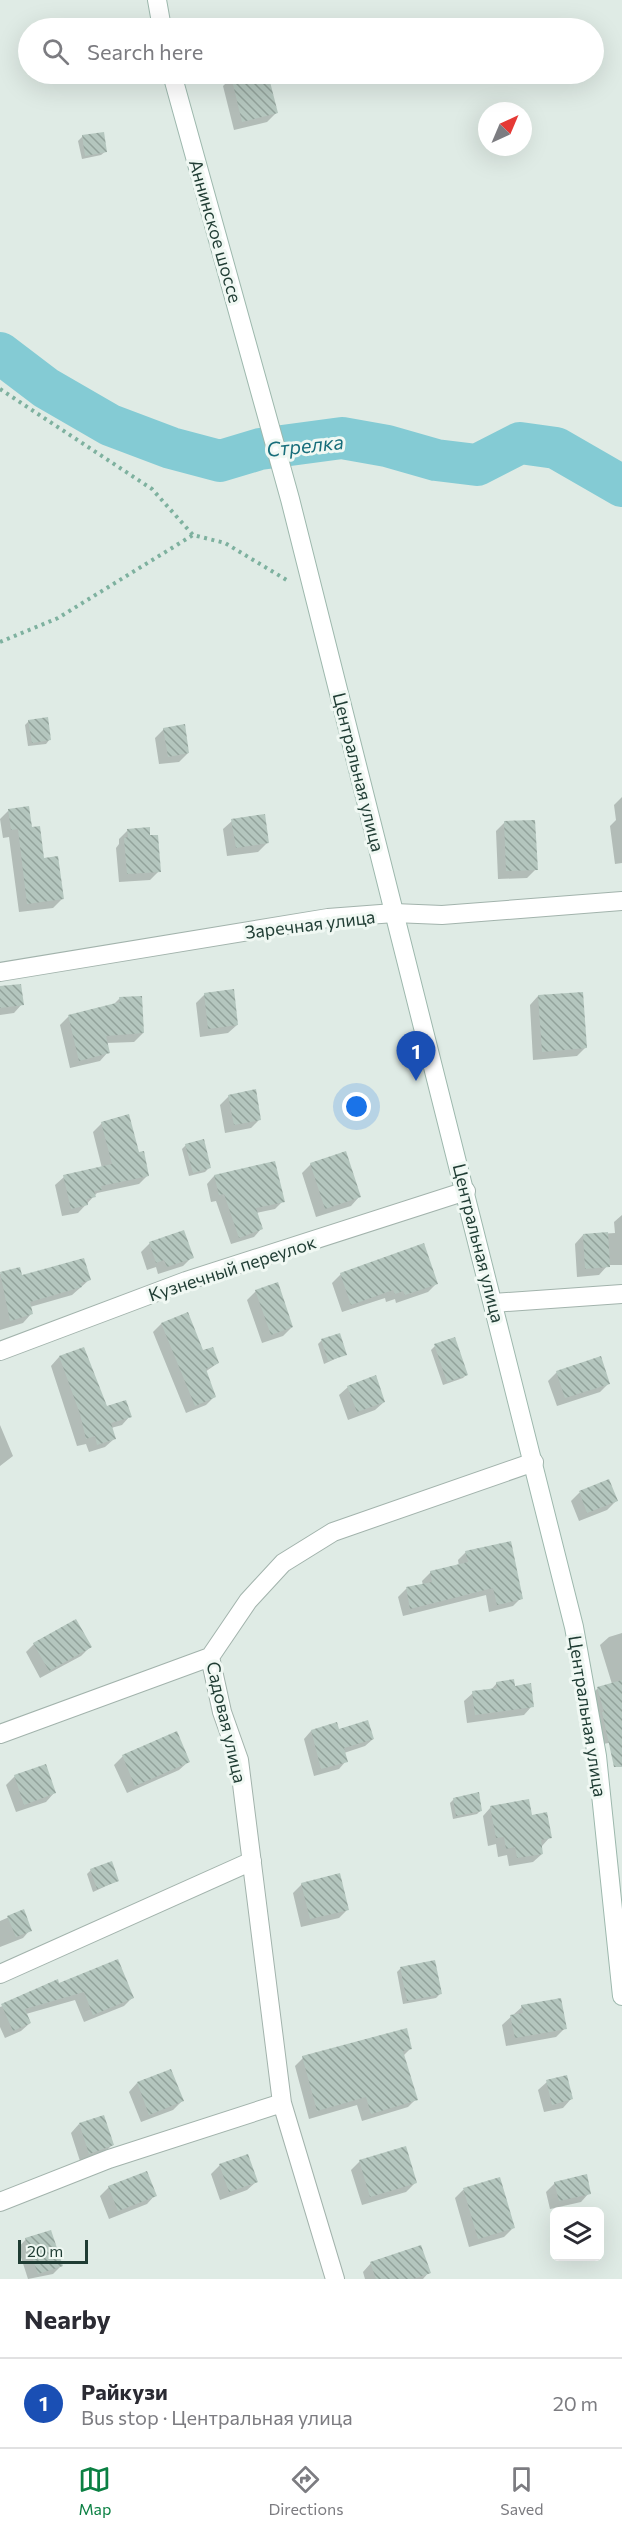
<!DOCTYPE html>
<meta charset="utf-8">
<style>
:root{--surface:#fff;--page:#f2f2f3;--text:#2b2b33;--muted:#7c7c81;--line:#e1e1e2;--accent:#0b8043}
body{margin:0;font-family:Commissioner,sans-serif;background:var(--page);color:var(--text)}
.controls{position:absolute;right:18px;bottom:18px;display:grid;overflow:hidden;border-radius:9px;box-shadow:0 6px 24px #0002}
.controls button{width:54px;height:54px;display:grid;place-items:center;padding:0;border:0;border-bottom:2px solid var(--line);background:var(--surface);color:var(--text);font:30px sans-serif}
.compass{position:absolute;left:478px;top:102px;width:54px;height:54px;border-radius:50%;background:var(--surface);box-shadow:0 6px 24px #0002;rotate:44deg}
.scale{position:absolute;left:18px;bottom:15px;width:70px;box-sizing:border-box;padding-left:6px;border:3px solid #1f3c33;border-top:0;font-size:16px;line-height:21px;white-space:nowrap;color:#1f3c33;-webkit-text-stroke:4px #f0f8f3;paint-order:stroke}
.you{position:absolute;left:357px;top:1107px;width:21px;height:21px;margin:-15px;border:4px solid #fff;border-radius:50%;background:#1a73e8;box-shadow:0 0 0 9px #1a73e833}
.badge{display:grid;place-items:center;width:39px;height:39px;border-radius:50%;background:var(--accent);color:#fff;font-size:20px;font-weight:700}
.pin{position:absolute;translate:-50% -50px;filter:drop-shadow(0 2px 3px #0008)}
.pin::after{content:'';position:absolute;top:32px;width:21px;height:18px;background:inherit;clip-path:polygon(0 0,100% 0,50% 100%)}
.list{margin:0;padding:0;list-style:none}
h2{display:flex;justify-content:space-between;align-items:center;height:78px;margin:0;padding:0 24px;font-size:26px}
h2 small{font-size:20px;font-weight:400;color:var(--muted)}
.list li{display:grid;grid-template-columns:39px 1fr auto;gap:18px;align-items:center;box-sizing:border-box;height:90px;padding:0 24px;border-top:2px solid var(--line)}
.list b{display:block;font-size:22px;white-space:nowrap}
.list p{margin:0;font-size:20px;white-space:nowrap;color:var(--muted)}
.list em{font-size:20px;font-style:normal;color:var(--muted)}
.icon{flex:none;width:33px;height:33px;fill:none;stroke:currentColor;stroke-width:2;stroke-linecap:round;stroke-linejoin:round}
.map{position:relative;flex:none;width:622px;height:2279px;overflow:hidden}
.search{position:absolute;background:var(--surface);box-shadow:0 6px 24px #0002;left:18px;right:18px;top:18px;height:66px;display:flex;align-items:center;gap:15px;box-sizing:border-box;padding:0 21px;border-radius:33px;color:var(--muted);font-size:22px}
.sheet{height:168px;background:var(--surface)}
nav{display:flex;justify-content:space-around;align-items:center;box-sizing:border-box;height:84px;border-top:2px solid var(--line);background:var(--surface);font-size:16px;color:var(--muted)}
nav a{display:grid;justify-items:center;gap:3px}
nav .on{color:var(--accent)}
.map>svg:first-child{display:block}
</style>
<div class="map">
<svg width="622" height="2279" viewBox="0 0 622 2279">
<defs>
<pattern id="building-back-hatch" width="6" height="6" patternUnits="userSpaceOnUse" patternTransform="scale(1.5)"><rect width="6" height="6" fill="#b4c6be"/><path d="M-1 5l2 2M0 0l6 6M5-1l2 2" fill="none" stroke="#92a29b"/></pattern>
</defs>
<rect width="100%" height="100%" fill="#dfebe5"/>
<!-- shadow -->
<path fill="#0003" d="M247 74H266L276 113 267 122 234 130 223 86 232 77Z
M82 137 106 151 101 155 82 159 78 141Z
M29 721 50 739 46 744 28 746 25 725Z
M164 729 188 753 179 762 159 764 155 738Z
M622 797V863L615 864 610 826 616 820 614 805Z
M9 810 30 828 62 899 53 908 19 912 9 837 3 838 0 819Z
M232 821 267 843 258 852 227 856 223 829Z
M505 822 536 869 527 878 498 879 496 831Z
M128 830 159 871 150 880 119 882 116 848 119 844V839Z
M0 988 22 1004 14 1013 0 1015Z
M205 994 237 1025 228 1033 200 1037 196 1003Z
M538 996 585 1048 577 1056 533 1060 530 1005Z
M120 998 143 1033 134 1042 106 1043 108 1052 100 1061 70 1068 60 1025 68 1017 113 1005Z
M229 1096 260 1119 251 1128 225 1133 220 1105Z
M102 1123 138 1154 148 1175 139 1184 97 1193 78 1213 62 1216 55 1185 64 1177 102 1168 93 1132Z
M186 1145 209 1168 205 1172 189 1176 182 1149Z
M274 1162 283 1201 275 1209 256 1213 261 1229 254 1237 231 1244 216 1201 211 1202 207 1184 214 1176Z
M311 1164 359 1197 351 1206 316 1217 302 1173Z
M622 1215V1265H608L599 1275 577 1277 575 1244 583 1235 615 1233 614 1222Z
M150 1243 192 1257 183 1266 158 1274 156 1267 147 1270 141 1252Z
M19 1269 21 1277 89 1280 72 1295 30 1307 31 1314 23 1323 0 1330V1274Z
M341 1274 437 1283 428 1292 396 1303 395 1299 386 1302 385 1298 342 1312 332 1283Z
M256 1291 292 1327 283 1336 262 1343 247 1300Z
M187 1314 202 1352 218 1363 205 1372 214 1397 206 1405 186 1413 153 1332 161 1324Z
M322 1340 346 1354 324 1364 318 1344Z
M435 1346 467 1374 463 1378 443 1385 431 1350Z
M84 1348 106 1408 130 1416 122 1425 111 1428 114 1439 105 1447 89 1452 86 1444 77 1446 51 1366 59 1357Z
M557 1372 609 1383 600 1392 557 1406 548 1381Z
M348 1387 384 1402 375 1410 348 1420 339 1395Z
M0 1425 13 1456 0 1466Z
M608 1481 616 1501 607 1510 579 1521 571 1501 579 1493Z
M466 1552 521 1598 513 1606 489 1612 486 1595 403 1616 398 1597 406 1589 423 1585 422 1581 430 1573 459 1566 458 1560Z
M622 1633V1740L599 1745 589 1697 598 1688 612 1684 600 1645 609 1637Z
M34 1644 90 1647 81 1656 40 1678 26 1652Z
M497 1683 513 1687 532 1706 524 1715 467 1723 464 1701 473 1693 490 1691Z
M336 1724 338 1731 373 1739 365 1746 344 1753 346 1761 339 1769 314 1776 304 1739 311 1731Z
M123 1756 188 1762 179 1770 127 1793 114 1765Z
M15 1776 54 1793 46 1802 16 1812 6 1785Z
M454 1799 481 1810 477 1814 453 1819 450 1803Z
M491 1807 531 1817 550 1837 542 1846V1854L533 1862 509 1866 507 1855 498 1857 496 1844 488 1846 483 1816Z
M91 1870 117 1881 93 1892 87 1874Z
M302 1884 348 1909 339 1918 301 1927 293 1893Z
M23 1911 30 1930 23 1938 0 1947V1921Z
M401 1968 440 1994 436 1998 403 2004 397 1972Z
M58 1985 132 1998 124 2006 84 2022 75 2000 26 2014 30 2023 21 2031 5 2038 0 2027V2007Z
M522 2007 565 2028 556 2037 506 2046 502 2025Z
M410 2049 403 2056 416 2099 408 2107 362 2121 357 2105 309 2119 295 2066 303 2058Z
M547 2082 571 2099 563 2108 544 2112 538 2090Z
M137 2083 182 2101 173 2110 141 2122 129 2092Z
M79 2124 112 2145 104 2153 80 2161 71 2133Z
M360 2161 415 2183 406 2192 362 2205 351 2170Z
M220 2165 256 2182 247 2190 220 2200 211 2174Z
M499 2179 513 2228 504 2237 469 2247 455 2198 463 2190Z
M555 2183 589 2193 581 2202 550 2209 546 2192Z
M109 2187 155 2195 147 2204 109 2219 100 2196Z
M26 2239 61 2266 53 2274 28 2279 18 2248Z
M371 2263 429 2272 423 2279H365L363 2272Z"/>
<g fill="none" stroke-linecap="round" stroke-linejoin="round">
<!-- river -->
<path stroke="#84cbd4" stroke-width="42" d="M0 353 46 388 110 425 171 448 220 461 260 449 342 438 387 446 436 460 477 465 520 443 556 448 622 486"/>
</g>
<!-- building -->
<path fill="url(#building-back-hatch)" d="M241 74H268L278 113 242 122 231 76Z
M104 132 107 152 85 156 82 135Z
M48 717 51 740 32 743 28 720Z
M185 724 189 753 168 757 163 728Z
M29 806 32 827 40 826 44 858 58 856 64 899 27 904 18 829 11 830 8 809Z
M265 814 269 843 236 848 231 819Z
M535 820 538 870 506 871 504 821Z
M150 827V835H158L161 872 127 874 124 838 128 837 127 829Z
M21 984 24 1005 0 1008V986Z
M234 989 238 1025 208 1029 204 993Z
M583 992 587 1048 542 1052 538 995Z
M142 996 144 1033 106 1036 110 1053 79 1061 68 1015 120 1002 119 997Z
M256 1089 261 1120 234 1125 228 1095Z
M129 1114 139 1152 144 1151 149 1176 101 1186 102 1190 94 1191 96 1197 87 1199 88 1205 71 1209 63 1175 112 1164 101 1122Z
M204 1139 211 1168 193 1173 185 1144Z
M346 1151 361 1197 325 1209 310 1163Z
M275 1161 285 1202 256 1208 263 1229 239 1238 224 1194 219 1195 214 1175Z
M184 1230 194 1258 167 1267 164 1260 156 1263 149 1242Z
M608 1232 610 1267 585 1269 583 1234Z
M424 1243 438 1284 405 1295 403 1291 395 1294 393 1290 351 1305 340 1273Z
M84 1258 91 1280 81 1283 82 1287 30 1302 33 1314 10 1321 0 1272 20 1267 22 1275Z
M278 1282 293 1327 271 1335 255 1290Z
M188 1312 203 1350 213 1347 219 1363 206 1369 216 1397 195 1406 161 1323Z
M340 1333 347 1355 328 1361 321 1339Z
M455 1337 468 1375 447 1382 434 1344Z
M84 1347 107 1406 126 1400 132 1417 111 1423 116 1439 97 1445 95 1436 86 1439 80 1414 59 1356Z
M601 1356 610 1384 565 1398 556 1371Z
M376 1375 385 1402 357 1412 347 1386Z
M609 1479 618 1501 587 1513 579 1491Z
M511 1541 523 1599 497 1605 493 1588 410 1609 406 1587 432 1582 430 1571 468 1562 465 1551Z
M76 1619 92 1647 49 1671 33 1643Z
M514 1679 515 1686 531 1683 534 1707 475 1715 472 1691 497 1688 496 1682Z
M622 1680V1767H614L602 1712H604L597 1687Z
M368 1720 374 1739 344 1748 348 1762 321 1769 311 1730 337 1722 339 1729Z
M177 1731 190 1762 135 1786 122 1755Z
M46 1764 56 1793 24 1805 14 1775Z
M479 1792 482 1811 456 1816 453 1798Z
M529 1799 532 1815 547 1812 552 1838 541 1840 543 1854 517 1858 515 1847 506 1849 504 1837 496 1838 490 1806Z
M112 1861 119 1881 97 1889 90 1869Z
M340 1873 349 1910 310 1919 301 1883Z
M24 1909 32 1931 16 1937 7 1916Z
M118 1959 134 1998 93 2015 84 1992 25 2009 31 2023 13 2031 1 2004 58 1979 59 1983Z
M435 1960 442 1994 407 2001 400 1967Z
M561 1998 567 2029 515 2038 510 2015 523 2013 521 2005Z
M407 2028 412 2049 403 2051 418 2100 371 2114 366 2097 317 2111 302 2056Z
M171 2069 184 2101 149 2115 137 2082Z
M567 2075 573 2099 552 2105 546 2080Z
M104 2115 114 2145 89 2154 79 2123Z
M406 2146 417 2183 370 2197 359 2160Z
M248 2154 258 2182 229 2192 219 2164Z
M147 2171 157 2196 118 2211 108 2186Z
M587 2174 591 2194 559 2201 554 2182Z
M500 2177 515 2228 478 2239 463 2188Z
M51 2230 63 2266 38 2274 25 2238Z
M421 2245 431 2273 413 2279H376L370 2262Z"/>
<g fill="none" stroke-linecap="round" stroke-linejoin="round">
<defs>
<path id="street" d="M0 972 328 918 394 913 442 915 622 901
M493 1303 622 1294
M0 1351 186 1281 466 1191
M0 1734 210 1657
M0 1974 252 1861
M0 2202 109 2159 282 2103
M335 2279 282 2103 239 1760 222 1712 210 1657 248 1601 283 1563 333 1532 534 1462"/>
<path id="secondary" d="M157 0 162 28
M172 74 290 499 574 1627 597 1756 622 1996"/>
</defs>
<!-- street casing -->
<use href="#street" stroke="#a2b3ac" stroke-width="20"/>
<!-- secondary casing -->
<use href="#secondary" stroke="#9db8ad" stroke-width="20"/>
<!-- path -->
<path stroke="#7eb19f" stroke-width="4" stroke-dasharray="3 4.5" stroke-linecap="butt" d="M0 389 152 489 193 535 225 543 290 582
M0 642 58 618 193 535"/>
<!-- street -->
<use href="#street" stroke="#fff" stroke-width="18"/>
<!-- secondary -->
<use href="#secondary" stroke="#fff" stroke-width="18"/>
</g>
<g text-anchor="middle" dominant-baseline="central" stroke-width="6" stroke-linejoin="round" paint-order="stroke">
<!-- street labels -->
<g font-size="18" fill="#1f3c33" stroke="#f0f8f3">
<text transform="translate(216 231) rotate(74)">Аннинское шоссе</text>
<text transform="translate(359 772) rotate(76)">Центральная улица</text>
<text transform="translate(310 924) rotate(-7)">Заречная улица</text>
<text transform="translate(479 1243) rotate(76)">Центральная улица</text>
<text transform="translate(232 1268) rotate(-18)">Кузнечный переулок</text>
<text transform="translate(588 1716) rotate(81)">Центральная улица</text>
<text transform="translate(227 1722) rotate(77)">Садовая улица</text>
</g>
<!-- water labels -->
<g font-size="20" font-style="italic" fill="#176e7b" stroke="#f0f8f3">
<text transform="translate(305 445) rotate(-6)">Стрелка</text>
</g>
</g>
</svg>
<div class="controls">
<button><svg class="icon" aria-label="layers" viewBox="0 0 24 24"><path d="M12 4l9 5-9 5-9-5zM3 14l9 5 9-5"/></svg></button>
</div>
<svg class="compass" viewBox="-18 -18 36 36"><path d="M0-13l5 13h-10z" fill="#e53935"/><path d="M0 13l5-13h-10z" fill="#7c7c81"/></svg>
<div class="scale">20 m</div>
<div class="you"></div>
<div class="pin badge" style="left:416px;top:1081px;background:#1a4fb4">1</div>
<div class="search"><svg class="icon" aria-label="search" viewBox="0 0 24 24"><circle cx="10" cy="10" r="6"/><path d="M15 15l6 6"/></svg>Search here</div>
</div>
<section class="sheet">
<h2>Nearby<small></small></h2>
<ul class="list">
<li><span class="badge" style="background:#1a4fb4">1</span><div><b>Райкузи</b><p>Bus stop · Центральная улица</p></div><em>20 m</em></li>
</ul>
</section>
<nav>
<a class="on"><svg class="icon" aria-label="map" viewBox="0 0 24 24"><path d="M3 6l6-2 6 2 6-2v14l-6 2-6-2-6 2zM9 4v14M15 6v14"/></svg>Map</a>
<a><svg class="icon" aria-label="directions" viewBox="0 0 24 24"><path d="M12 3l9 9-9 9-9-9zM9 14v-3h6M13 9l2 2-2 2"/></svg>Directions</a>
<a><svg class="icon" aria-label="saved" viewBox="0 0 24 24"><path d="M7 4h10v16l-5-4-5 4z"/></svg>Saved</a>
</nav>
